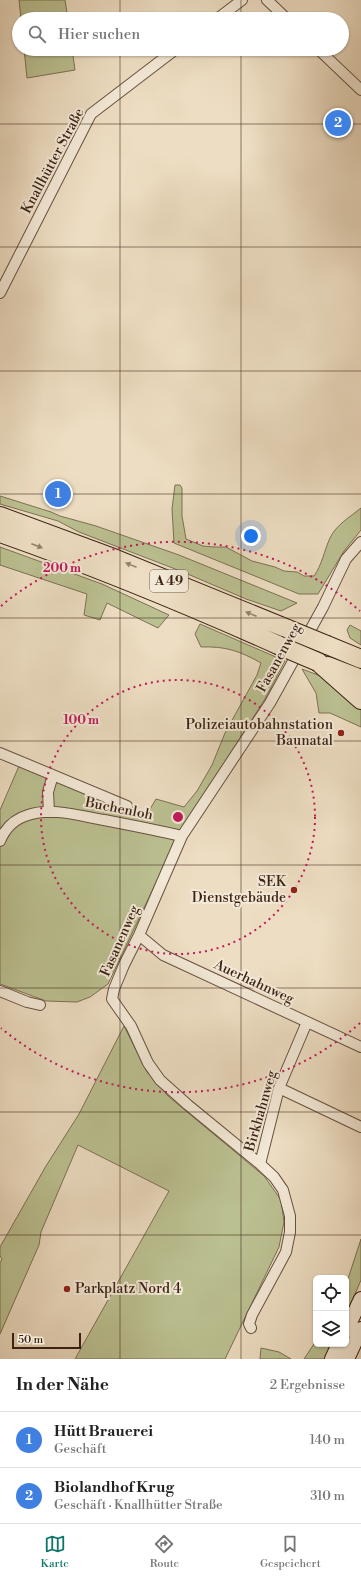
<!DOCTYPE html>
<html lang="de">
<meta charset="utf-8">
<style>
:root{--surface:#fff;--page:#f2f2f2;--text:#222;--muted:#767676;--line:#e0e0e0;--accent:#0f766e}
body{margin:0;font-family:"Libre Bodoni",serif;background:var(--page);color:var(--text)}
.controls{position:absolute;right:12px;bottom:12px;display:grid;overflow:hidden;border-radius:6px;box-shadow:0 1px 3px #0004}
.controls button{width:36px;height:36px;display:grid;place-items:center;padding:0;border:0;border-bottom:1px solid var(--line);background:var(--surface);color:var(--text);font:20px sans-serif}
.scale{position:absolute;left:12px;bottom:10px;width:69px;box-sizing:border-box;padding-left:4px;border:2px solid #3c2215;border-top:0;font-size:11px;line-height:14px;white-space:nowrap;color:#3c2215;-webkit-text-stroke:3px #f3e9d7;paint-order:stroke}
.you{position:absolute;left:251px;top:536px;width:14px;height:14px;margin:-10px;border:3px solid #fff;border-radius:50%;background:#1a73e8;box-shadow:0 0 0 6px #1a73e833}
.badge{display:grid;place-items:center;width:26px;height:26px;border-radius:50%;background:var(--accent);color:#fff;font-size:13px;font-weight:700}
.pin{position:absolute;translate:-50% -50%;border:2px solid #fff;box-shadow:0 1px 4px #0006}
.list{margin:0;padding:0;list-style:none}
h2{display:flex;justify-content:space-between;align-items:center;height:52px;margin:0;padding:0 16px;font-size:17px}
h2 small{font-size:13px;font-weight:400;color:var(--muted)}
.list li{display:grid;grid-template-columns:26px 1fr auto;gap:12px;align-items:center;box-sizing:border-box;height:56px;padding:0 16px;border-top:1px solid var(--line)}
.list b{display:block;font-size:15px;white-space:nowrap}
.list p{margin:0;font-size:13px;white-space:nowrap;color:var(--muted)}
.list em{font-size:13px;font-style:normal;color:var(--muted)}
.icon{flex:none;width:22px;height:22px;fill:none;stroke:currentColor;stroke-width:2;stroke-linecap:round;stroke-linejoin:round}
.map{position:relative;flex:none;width:361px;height:1359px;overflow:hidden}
.search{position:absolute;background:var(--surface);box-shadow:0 1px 3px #0004;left:12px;right:12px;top:12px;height:44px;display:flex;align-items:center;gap:10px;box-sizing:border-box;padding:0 14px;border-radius:22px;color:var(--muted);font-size:15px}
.sheet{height:164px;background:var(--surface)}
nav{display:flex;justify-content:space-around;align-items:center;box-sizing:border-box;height:56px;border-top:1px solid var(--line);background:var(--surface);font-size:11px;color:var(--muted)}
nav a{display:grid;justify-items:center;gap:2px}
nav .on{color:var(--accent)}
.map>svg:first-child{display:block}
</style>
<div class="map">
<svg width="361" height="1359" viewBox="0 0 361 1359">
<rect width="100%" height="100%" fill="#edddc2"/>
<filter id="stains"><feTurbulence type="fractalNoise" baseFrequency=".005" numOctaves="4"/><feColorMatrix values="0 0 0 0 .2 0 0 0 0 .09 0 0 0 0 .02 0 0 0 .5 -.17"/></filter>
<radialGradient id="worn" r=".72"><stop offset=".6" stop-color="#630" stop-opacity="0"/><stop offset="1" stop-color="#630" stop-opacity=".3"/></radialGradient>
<!-- green -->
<path fill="#bbc091" stroke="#7c7153" d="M19 0H65L68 19H21Z
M24 49H72L75 70 27 78Z
M175 485H180L182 488V516L186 539 203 546 214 547H226L252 561 275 567 284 571 297 572 304 576H314C322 565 324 551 330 538 336 525 350 517 361 508V530L344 551 318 594H299L174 543 172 509Z
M0 496 51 512 60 516 96 526 179 555 297 603 281 611 246 599 183 572 79 532 58 521 0 504Z
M0 547 102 584 169 615 158 628 107 603 100 620 84 615 87 594 0 565Z
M200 624 285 661 265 699 180 832 108 984 90 997 77 1002 46 1001 0 984V810L19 766 45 770 146 816 156 799 184 807 197 791 212 765 225 733 257 675 261 663C240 651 225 646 201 647L195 634Z
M350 625 361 631V645L350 638 347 630Z
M302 669 326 678 361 705V727L330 713H319L316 693Z
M124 1026 147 1072 168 1096 264 1176 281 1200 284 1222 279 1247 225 1359H75L169 1191 78 1145 41 1232 39 1245 0 1334V1263L2 1259 0 1256V1247L46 1166 79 1114Z
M361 1239V1280L346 1315V1285Z
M316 1341V1344H333L326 1359H304Z
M261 1348 279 1352 291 1359H260Z"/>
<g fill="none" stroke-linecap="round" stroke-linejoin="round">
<defs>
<path id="minor" d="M267 0 287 19
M217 19 242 0
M318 49 361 90
M0 293 91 114 176 49
M0 753 127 806
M49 812 48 792 53 775
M0 841C5 829 14 819 28 815 52 807 80 816 104 820 130 825 156 830 182 836
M139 935 163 955 361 1047
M0 991 27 1002 40 1005
M279 1088 361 1127
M260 1164 279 1088 307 1022
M251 1328 249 1324 252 1315 286 1252 290 1232V1216L283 1190 274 1177 260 1164 188 1105 160 1080 148 1063 131 1026 112 999 114 989 124 965 139 935 182 836 270 703 323 607 346 559 361 542"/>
<path id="secondary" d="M346 1331 361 1299
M332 1359 339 1344
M347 1359 361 1329"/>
<path id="motorway" d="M0 516 116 559 288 629
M0 533C94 566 186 604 278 645
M327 645 361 659
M318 662 361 700
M328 666 361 679"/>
</defs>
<!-- minor casing -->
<use href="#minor" stroke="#685140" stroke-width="12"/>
<!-- secondary casing -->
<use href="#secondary" stroke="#3c2215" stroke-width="16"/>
<!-- motorway casing -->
<use href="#motorway" stroke="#3c2215" stroke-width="20"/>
<!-- minor -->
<use href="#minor" stroke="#f3e9d7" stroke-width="10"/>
<!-- secondary -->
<use href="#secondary" stroke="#f3e9d7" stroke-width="14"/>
<!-- motorway -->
<use href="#motorway" stroke="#edddc2" stroke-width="18"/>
<defs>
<path id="motorway-bridge" d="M288 629 327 645
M278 645 318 662"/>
</defs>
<!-- motorway-bridge casing -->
<use href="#motorway-bridge" stroke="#3c2215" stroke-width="20" stroke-linecap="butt"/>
<!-- motorway-bridge -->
<use href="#motorway-bridge" stroke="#edddc2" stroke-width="18"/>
</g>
<!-- one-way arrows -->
<defs><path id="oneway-solid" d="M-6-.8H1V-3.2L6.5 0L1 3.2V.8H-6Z"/></defs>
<g fill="#94806c">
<use href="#oneway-solid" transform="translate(37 546) rotate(21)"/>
<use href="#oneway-solid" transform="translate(131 565) rotate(-158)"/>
<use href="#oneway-solid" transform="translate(251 614) rotate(-158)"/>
</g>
<!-- grid -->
<path fill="none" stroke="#3c2215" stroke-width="1" stroke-opacity="0.55" d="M120 0V19M241 0V19M120 49V1359M241 49V1359M0 124H361M0 247H361M0 371H361M0 494H361M0 618H361M0 741H361M0 865H361M0 988H361M0 1112H361M0 1235H361"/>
<!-- distance rings -->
<g fill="none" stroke="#c2185b" stroke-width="2" stroke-dasharray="2 4">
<circle cx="178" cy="817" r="137"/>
<path d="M360 1023A275 275 0 0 1 1 1028M1 606A275 275 0 0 1 360 611"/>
</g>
<!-- markers -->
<g fill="#8f2418" stroke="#f3e9d7" stroke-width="1.5">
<circle cx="341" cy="733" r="4"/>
<circle cx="294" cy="890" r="4"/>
<circle cx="67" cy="1289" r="4"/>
</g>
<g text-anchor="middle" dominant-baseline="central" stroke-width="4" stroke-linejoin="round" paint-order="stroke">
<!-- shield labels -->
<rect fill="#f3e9d7" stroke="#735e4f" stroke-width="1" x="150" y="570" width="38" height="22" rx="3"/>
<g font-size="13" font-weight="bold" fill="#3c2215">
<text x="169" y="581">A 49</text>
</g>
<!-- street labels -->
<g font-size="14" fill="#3c2215" stroke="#f3e9d7">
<text transform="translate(53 161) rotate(-62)">Knallhütter Straße</text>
<text transform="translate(279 658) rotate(-61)">Fasanenweg</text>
<text transform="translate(119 809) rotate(11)">Buchenloh</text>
<text transform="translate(120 941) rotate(-66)">Fasanenweg</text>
<text transform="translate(254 982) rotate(25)">Auerhahnweg</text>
<text transform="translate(261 1111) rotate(-74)">Birkhahnweg</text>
</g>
<!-- poi labels -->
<g font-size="14" fill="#3c2215" stroke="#f3e9d7" text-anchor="end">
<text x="333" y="725">Polizeiautobahnstation<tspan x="333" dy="16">Baunatal</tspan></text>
<text x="286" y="882">SEK<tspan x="286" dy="16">Dienstgebäude</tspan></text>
<text x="75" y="1289" text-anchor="start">Parkplatz Nord 4</text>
</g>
</g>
<circle cx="178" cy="817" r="6" fill="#c2185b" stroke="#f3e9d7" stroke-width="2"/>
<g font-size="12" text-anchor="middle" font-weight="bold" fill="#c2185b" stroke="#f3e9d7" stroke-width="4" stroke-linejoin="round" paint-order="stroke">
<text x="62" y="572">200 m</text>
<text x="81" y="724">100 m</text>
</g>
<rect width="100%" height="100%" filter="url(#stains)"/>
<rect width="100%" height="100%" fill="url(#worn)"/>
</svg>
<div class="controls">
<button><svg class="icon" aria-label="locate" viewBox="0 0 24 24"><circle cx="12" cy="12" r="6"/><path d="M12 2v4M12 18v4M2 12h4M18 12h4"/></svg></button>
<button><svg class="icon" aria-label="layers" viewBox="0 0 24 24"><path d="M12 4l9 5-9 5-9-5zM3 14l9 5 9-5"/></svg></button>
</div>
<div class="scale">50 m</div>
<div class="you"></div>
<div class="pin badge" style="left:58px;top:494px;background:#3f7fe0">1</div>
<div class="pin badge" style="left:338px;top:123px;background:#3f7fe0">2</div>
<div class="search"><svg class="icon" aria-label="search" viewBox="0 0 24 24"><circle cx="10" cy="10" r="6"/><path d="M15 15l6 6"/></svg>Hier suchen</div>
</div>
<section class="sheet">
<h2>In der Nähe<small>2 Ergebnisse</small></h2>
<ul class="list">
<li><span class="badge" style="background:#3f7fe0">1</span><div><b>Hütt Brauerei</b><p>Geschäft</p></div><em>140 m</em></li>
<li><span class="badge" style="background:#3f7fe0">2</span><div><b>Biolandhof Krug</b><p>Geschäft · Knallhütter Straße</p></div><em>310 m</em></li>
</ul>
</section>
<nav>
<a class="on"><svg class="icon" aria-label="map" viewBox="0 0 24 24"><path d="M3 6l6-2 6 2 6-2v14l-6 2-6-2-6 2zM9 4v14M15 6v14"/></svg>Karte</a>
<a><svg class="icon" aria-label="directions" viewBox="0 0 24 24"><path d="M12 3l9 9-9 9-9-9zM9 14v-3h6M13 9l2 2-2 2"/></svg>Route</a>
<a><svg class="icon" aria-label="saved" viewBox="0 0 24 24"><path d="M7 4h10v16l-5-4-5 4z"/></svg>Gespeichert</a>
</nav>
